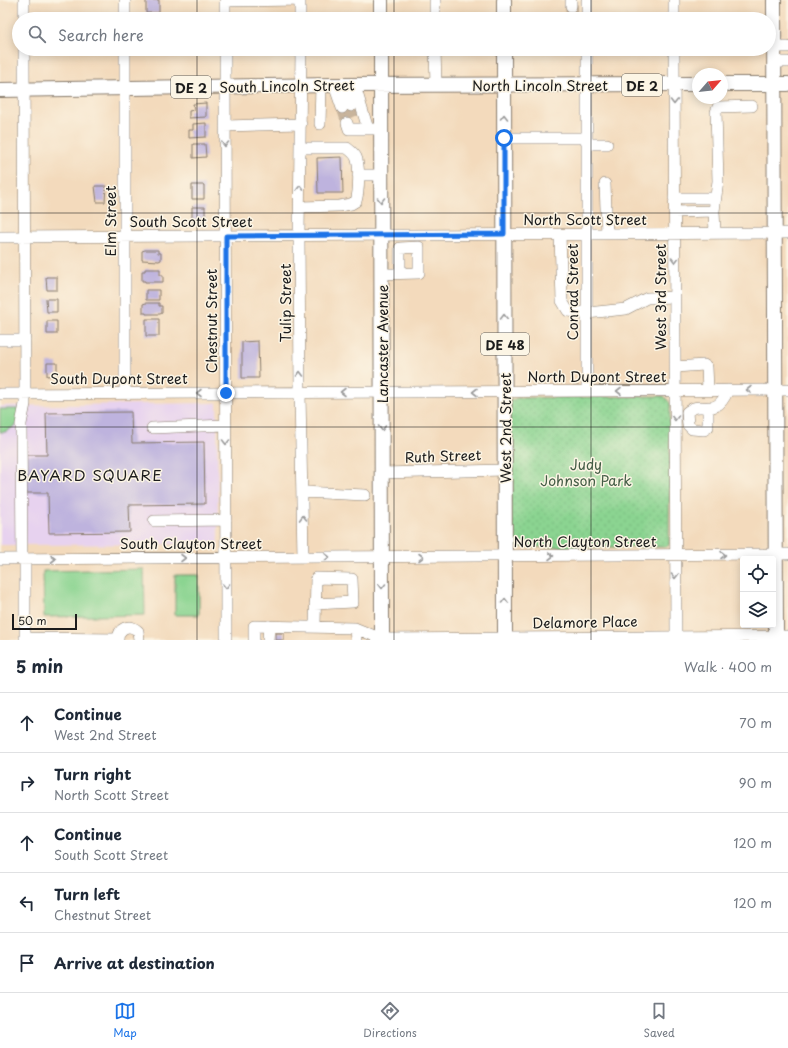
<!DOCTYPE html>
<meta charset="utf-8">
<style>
:root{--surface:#fff;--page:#f6f6f7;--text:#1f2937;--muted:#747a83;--line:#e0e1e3;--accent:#1a73e8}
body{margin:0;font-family:"Playpen Sans",sans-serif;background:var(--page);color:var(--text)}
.controls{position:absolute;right:12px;bottom:12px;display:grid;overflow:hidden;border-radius:4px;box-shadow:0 2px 10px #0003}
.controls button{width:36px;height:36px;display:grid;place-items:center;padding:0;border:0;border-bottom:1px solid var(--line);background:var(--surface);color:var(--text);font:20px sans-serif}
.compass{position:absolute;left:692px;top:68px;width:36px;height:36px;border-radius:50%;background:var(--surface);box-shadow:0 2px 10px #0003;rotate:62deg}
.scale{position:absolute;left:12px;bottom:10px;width:65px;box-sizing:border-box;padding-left:4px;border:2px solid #1c1c1c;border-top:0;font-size:11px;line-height:14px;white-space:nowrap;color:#1c1c1c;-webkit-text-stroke:3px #fcf5e5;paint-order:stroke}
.stop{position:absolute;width:12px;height:12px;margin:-9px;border:3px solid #1a73e8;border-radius:50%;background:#fff}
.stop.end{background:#1a73e8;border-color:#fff;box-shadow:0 1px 4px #0008}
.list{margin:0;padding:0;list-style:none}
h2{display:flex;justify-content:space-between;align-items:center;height:52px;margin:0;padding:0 16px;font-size:17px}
h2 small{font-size:13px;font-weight:400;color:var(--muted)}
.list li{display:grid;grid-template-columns:26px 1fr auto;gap:12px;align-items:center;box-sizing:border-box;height:60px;padding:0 16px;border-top:1px solid var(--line)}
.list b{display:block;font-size:15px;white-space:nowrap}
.list p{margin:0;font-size:13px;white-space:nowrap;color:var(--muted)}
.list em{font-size:13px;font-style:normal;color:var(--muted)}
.icon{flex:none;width:22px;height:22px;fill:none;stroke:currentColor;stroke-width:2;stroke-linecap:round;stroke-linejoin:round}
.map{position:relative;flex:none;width:788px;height:640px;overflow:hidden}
.search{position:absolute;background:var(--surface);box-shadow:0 2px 10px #0003;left:12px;right:12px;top:12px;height:44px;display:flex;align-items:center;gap:10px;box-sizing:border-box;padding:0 14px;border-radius:22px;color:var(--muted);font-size:15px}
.sheet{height:352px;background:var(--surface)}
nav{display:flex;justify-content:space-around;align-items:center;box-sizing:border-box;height:56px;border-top:1px solid var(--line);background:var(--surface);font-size:11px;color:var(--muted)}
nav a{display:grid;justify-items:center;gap:2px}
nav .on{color:var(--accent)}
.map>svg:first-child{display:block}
</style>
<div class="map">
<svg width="788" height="640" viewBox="0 0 788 640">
<defs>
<pattern id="park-dots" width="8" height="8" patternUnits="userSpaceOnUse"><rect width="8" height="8" fill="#8bd491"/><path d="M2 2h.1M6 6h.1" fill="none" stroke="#77b57c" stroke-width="1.8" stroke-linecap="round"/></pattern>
</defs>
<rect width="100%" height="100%" fill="#fcf5e5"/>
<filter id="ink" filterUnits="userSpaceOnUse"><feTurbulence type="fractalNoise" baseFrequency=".025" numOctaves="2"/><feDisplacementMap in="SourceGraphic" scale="8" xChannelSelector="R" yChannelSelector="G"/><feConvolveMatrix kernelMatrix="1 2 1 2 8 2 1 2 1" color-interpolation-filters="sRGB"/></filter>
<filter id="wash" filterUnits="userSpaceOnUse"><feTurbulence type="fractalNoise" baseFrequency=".012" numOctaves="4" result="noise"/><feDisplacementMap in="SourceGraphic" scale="16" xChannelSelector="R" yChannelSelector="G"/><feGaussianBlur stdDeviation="0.9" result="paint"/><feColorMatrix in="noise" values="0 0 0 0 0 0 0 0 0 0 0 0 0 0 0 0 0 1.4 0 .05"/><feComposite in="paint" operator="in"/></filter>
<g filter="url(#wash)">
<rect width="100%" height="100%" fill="#f3dabc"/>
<!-- built -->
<path fill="#e7d2ef" d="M217 403 218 544 0 545V406Z"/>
<!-- green -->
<path fill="#8bd491" stroke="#547856" d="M0 409H23L18 424 5 432H0Z
M144 569 145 615 44 617 43 571Z
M175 575H199V615H175Z"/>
<!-- park -->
<path fill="url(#park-dots)" stroke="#547856" d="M664 396 670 403 669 545 666 547H510V401L517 398Z"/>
<g id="blocks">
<!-- building -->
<path fill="#beb3de" d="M146 0H159V13H146Z
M206 103V117L189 118V111L194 110 193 104Z
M206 123V137L189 138V130H193V124Z
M193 144H205L206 157 193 158Z
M342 157 343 193H318L317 158Z
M192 185H204V199H192Z
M95 186H106L105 202H97Z
M192 207H205V221H192Z
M145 250H158V253H161V260L159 261 142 260V251Z
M145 269H160V275H163V282H145V281H142V271H145Z
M46 277H57V290H47Z
M146 290H159V300H146Z
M46 299H57V312H47Z
M146 303H159V306H162V313L160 314H146V313H143V304Z
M146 319H159V336H146Z
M47 321H57V334H47Z
M258 341 259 378H242V342Z
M47 363H57V375L47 376Z
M131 412 132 443 204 442 205 504 129 505 130 532 49 533 48 493H26L25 455H47L46 413Z
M276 633H284V640H276Z"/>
</g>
</g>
<g filter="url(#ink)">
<use href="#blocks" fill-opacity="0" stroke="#887b6c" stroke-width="1"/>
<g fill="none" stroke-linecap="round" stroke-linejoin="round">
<!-- minor-tunnel -->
<path stroke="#c8b49c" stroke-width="11" stroke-dasharray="11 5.5" stroke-linecap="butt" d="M571 6V10H579
M351 106 356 121
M342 108 347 123"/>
<defs>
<path id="minor" d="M24 0V19
M125 0V19
M225 0V19
M300 0V19
M435 0V19
M571 0V6
M587 0V19
M674 0V19
M225 1 300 0
M774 47H788
M125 49V393
M225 49 226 640
M301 49 299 235 300 393 303 557
M435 49 436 85
M587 49V391
M674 49 676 640
M774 62H788
M334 85 342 108
M345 86 351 106
M355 86 368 129
M347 123 349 129H374
M320 124 321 86
M225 126 301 124
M504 138H587
M587 144H607
M358 175H381
M605 184 607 234
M674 198H715
M300 207 339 206 351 204 356 201C359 193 360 165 356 157 354 153 351 151 347 148H300
M674 212 714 211
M715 233 714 211 718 181 716 112 718 107 752 106
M560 234 562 301 568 311 587 313 626 309 647 298 675 297
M0 237 788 233
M381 274 419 273V247L400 248V273
M0 340H25
M675 367 704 365 707 367 708 390
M0 394 788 390
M708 407V427L704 430 692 429 688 425 687 412C702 398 715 421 728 390
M152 428 226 425
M382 473 505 470
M302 492 365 495
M154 521 226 520
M0 559 788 554
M22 559 21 424 25 404 24 49
M25 559V640
M315 626 316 578 352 579 353 602 315 604
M355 628 356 640
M25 638 118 639
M118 640C118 628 129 623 138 631L139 640
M254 640V626L355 628 382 639 788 636
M268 640 269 626"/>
<path id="major" d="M381 0V19
M504 0V19
M774 0 776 640
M381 49 382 640
M504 49 505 640
M722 84H788
M0 90 334 85 698 84"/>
</defs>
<!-- minor casing -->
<use href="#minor" stroke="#887b6c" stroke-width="12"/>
<!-- major casing -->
<use href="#major" stroke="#887b6c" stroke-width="16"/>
<!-- minor -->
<use href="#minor" stroke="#fff" stroke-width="11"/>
<!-- major -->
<use href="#major" stroke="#fff" stroke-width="14"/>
</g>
<!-- one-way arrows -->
<defs><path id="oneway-chevron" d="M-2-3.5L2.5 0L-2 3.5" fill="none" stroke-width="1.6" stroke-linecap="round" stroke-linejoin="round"/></defs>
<g stroke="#999">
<use href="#oneway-chevron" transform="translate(674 102) rotate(90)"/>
<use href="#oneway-chevron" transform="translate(504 117) rotate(-90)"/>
<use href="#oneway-chevron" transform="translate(225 144) rotate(90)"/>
<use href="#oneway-chevron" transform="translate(300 188) rotate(-89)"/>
<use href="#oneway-chevron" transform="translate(381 200) rotate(90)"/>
<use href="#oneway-chevron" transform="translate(675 260) rotate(90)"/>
<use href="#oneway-chevron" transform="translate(504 317) rotate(-90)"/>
<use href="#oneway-chevron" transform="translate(300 374) rotate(-90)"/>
<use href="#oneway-chevron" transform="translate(749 390) rotate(180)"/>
<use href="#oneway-chevron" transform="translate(619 391) rotate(180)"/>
<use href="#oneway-chevron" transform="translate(343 392) rotate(180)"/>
<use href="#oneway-chevron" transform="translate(475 392) rotate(180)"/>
<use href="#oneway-chevron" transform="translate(199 393) rotate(180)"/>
<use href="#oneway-chevron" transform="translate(675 418) rotate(90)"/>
<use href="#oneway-chevron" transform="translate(382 428) rotate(90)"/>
<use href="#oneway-chevron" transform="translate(226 442) rotate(90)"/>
<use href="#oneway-chevron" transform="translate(303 518) rotate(-91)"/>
<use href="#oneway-chevron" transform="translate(723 555)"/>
<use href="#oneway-chevron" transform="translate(551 556)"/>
<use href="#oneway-chevron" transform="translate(327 557)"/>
<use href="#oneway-chevron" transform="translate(421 557)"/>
<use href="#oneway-chevron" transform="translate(183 558)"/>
<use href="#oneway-chevron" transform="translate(53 559)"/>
<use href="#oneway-chevron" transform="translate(675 576) rotate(90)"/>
<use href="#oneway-chevron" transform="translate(226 586) rotate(90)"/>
<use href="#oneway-chevron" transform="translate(382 586) rotate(90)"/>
<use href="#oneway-chevron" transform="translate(505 601) rotate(-90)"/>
</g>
</g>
<g fill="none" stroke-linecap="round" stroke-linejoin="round" filter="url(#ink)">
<!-- route -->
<path stroke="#1a73e8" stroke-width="5" d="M226 393V236L504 234V138"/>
</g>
<!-- grid -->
<path fill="none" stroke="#1c1c1c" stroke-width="1" stroke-opacity="0.55" d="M197 0V19M394 0V19M591 0V19M197 49V640M394 49V640M591 49V640M0 213H788M0 427H788"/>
<g text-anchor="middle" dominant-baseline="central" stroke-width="3" stroke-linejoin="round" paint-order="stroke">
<!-- shield labels -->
<g fill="#fcf5e5" stroke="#5f5d58" stroke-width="1">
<rect x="622" y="74" width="40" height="22" rx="3"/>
<rect x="171" y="76" width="40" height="22" rx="3"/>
<rect x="481" y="333" width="48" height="22" rx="3"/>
</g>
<g font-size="13" font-weight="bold" fill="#1c1c1c">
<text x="642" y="85">DE 2</text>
<text x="191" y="87">DE 2</text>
<text x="505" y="344">DE 48</text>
</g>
<!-- street labels -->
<g font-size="14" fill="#1c1c1c" stroke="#fcf5e5">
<text x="540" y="85">North Lincoln Street</text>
<text transform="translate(287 86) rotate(-1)">South Lincoln Street</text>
<text x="585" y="219">North Scott Street</text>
<text transform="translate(110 221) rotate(-90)">Elm Street</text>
<text x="191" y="221">South Scott Street</text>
<text transform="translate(572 292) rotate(-90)">Conrad Street</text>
<text transform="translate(660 297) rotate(-90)">West 3rd Street</text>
<text transform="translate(285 303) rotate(-90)">Tulip Street</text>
<text transform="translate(211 321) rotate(-90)">Chestnut Street</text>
<text transform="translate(382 344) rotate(-90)">Lancaster Avenue</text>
<text x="597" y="376">North Dupont Street</text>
<text x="119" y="378">South Dupont Street</text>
<text transform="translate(505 428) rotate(-90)">West 2nd Street</text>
<text transform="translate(443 456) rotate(-2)">Ruth Street</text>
<text x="585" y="541">North Clayton Street</text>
<text x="191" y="543">South Clayton Street</text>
<text transform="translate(585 622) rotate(-1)">Delamore Place</text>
</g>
<!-- park labels -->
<g font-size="14" fill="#435c45" stroke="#fcf5e5">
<text x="586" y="464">Judy<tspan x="586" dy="16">Johnson Park</tspan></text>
</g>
<!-- neighbourhood labels -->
<g font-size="15" letter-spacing="1" fill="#1c1c1c" stroke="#fcf5e5">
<text x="90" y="474">BAYARD SQUARE</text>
</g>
</g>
</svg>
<div class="controls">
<button><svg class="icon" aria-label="locate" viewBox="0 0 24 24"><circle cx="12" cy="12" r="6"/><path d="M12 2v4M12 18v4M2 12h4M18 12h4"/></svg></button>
<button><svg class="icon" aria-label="layers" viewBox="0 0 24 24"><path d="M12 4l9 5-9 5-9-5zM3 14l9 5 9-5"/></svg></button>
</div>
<svg class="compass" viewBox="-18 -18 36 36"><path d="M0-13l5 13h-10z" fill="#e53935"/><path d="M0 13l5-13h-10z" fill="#747a83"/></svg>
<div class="scale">50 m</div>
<div class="stop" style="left:504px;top:138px"></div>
<div class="stop end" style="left:226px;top:393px"></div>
<div class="search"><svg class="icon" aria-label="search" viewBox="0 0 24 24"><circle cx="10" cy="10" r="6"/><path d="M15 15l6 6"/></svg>Search here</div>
</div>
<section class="sheet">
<h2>5 min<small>Walk · 400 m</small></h2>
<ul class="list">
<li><svg class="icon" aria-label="ahead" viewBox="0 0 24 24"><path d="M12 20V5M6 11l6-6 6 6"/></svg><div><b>Continue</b><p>West 2nd Street</p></div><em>70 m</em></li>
<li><svg class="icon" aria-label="right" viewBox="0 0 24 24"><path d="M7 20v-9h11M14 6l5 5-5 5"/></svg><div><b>Turn right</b><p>North Scott Street</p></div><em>90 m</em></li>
<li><svg class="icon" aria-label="ahead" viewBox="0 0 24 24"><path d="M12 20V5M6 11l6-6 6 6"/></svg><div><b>Continue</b><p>South Scott Street</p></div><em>120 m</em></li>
<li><svg class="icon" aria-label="left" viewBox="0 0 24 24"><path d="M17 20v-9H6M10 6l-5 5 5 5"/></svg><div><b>Turn left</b><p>Chestnut Street</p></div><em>120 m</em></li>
<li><svg class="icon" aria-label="arrive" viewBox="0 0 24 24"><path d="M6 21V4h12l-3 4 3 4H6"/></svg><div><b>Arrive at destination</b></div></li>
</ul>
</section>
<nav>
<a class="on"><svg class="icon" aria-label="map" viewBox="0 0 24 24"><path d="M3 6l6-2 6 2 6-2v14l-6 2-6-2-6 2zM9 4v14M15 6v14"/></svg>Map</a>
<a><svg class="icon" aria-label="directions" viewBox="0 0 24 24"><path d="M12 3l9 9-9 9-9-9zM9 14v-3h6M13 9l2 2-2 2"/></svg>Directions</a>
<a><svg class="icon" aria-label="saved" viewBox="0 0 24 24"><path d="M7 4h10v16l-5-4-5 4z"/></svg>Saved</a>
</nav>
